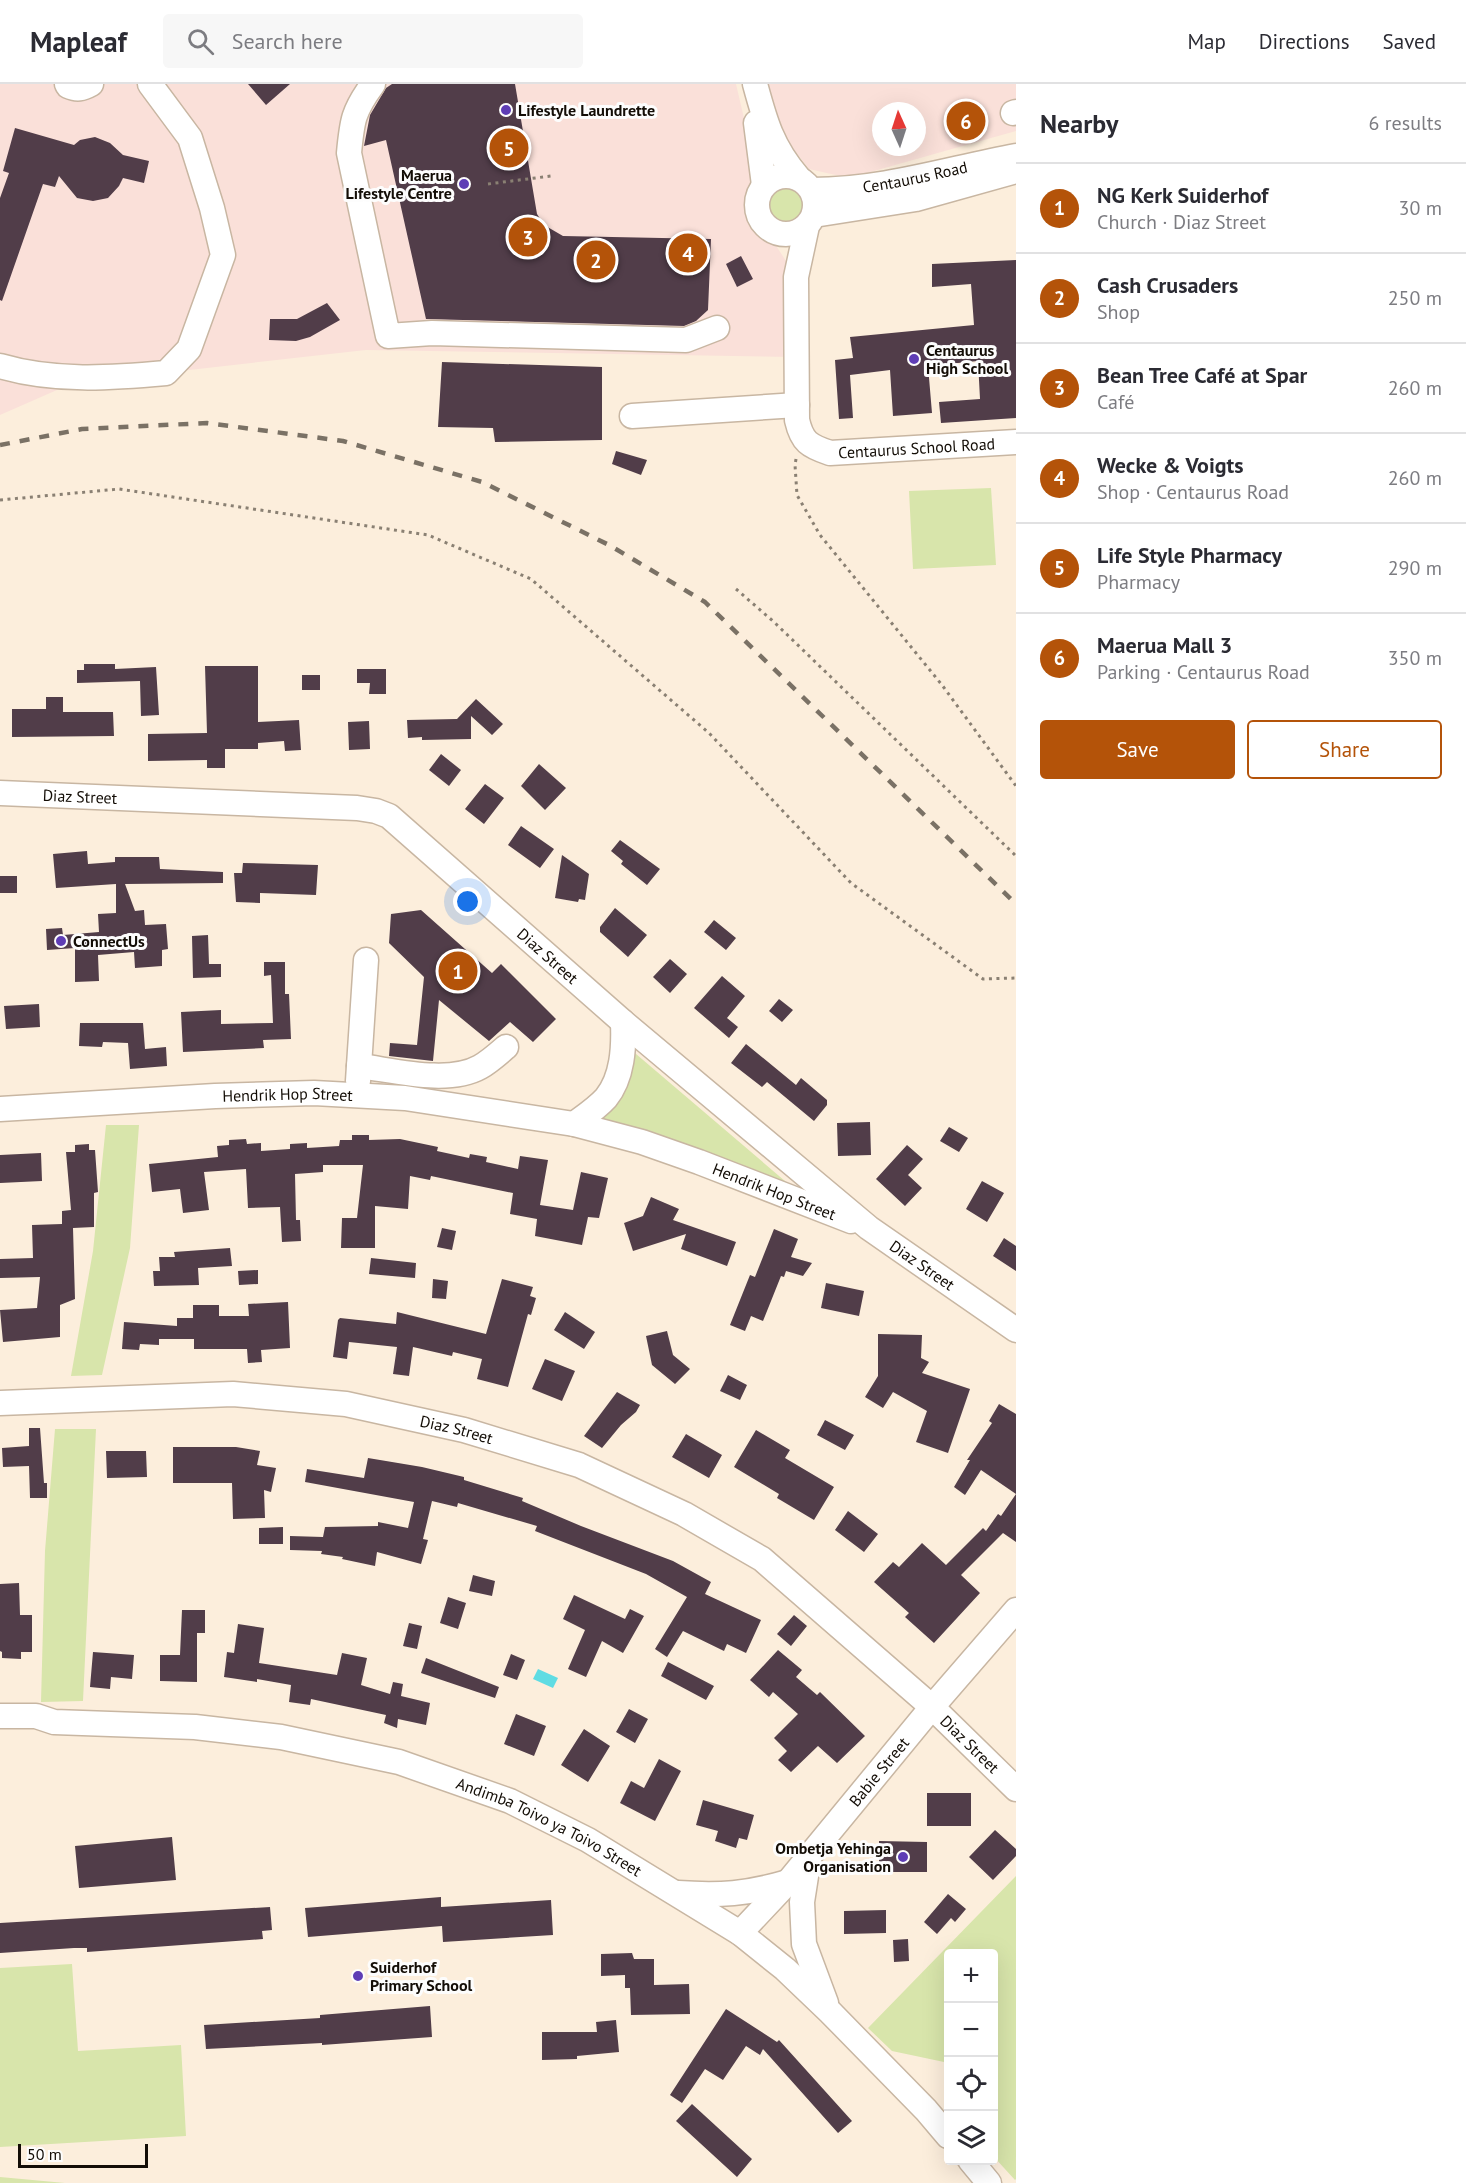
<!DOCTYPE html>
<meta charset="utf-8">
<style>
:root{--surface:#fff;--page:#f7f7f7;--text:#2b2b33;--muted:#7c7c81;--line:#e1e1e2;--accent:#b45309}
body{margin:0;font-family:"PT Sans",sans-serif;background:var(--page);color:var(--text)}
.controls{position:absolute;right:18px;bottom:18px;display:grid;overflow:hidden;border-radius:6px;box-shadow:0 6px 24px #0002}
.controls button{width:54px;height:54px;display:grid;place-items:center;padding:0;border:0;border-bottom:2px solid var(--line);background:var(--surface);color:var(--text);font:30px sans-serif}
.compass{position:absolute;left:872px;top:18px;width:54px;height:54px;border-radius:50%;background:var(--surface);box-shadow:0 6px 24px #0002;rotate:357deg}
.scale{position:absolute;left:18px;bottom:15px;width:130px;box-sizing:border-box;padding-left:6px;border:3px solid #130d06;border-top:0;font-size:16px;line-height:21px;white-space:nowrap;color:#130d06;-webkit-text-stroke:4px #fdfdfd;paint-order:stroke}
.you{position:absolute;left:468px;top:818px;width:21px;height:21px;margin:-15px;border:4px solid #fff;border-radius:50%;background:#1a73e8;box-shadow:0 0 0 9px #1a73e833}
.badge{display:grid;place-items:center;width:39px;height:39px;border-radius:50%;background:var(--accent);color:#fff;font-size:20px;font-weight:700}
.pin{position:absolute;translate:-50% -50%;border:3px solid #fff;box-shadow:0 2px 6px #0006}
.list{margin:0;padding:0;list-style:none}
h2{display:flex;justify-content:space-between;align-items:center;height:78px;margin:0;padding:0 24px;font-size:26px}
h2 small{font-size:20px;font-weight:400;color:var(--muted)}
.list li{display:grid;grid-template-columns:39px 1fr auto;gap:18px;align-items:center;box-sizing:border-box;height:90px;padding:0 24px;border-top:2px solid var(--line)}
.list b{display:block;font-size:22px;white-space:nowrap}
.list p{margin:0;font-size:20px;white-space:nowrap;color:var(--muted)}
.list em{font-size:20px;font-style:normal;color:var(--muted)}
.actions{display:flex;gap:12px;padding:18px 24px}
.actions a{flex:1;padding:14px 0;border:2px solid var(--accent);border-radius:6px;text-align:center;font-size:21px;color:var(--accent)}
.actions .main{background:var(--accent);color:#fff}
.icon{flex:none;width:33px;height:33px;fill:none;stroke:currentColor;stroke-width:2;stroke-linecap:round;stroke-linejoin:round}
.map{position:relative;flex:none;width:1016px;height:2099px;overflow:hidden}
header{display:flex;align-items:center;gap:36px;box-sizing:border-box;height:84px;padding:0 30px;background:var(--surface);border-bottom:2px solid var(--line)}
header strong{font-size:28px}
nav{display:flex;gap:33px;margin-inline-start:auto;font-size:21px}
.search{width:420px;height:54px;background:var(--page);display:flex;align-items:center;gap:15px;box-sizing:border-box;padding:0 21px;border-radius:6px;color:var(--muted);font-size:22px}
main{display:flex}
aside{flex:1;background:var(--surface)}
.map>svg:first-child{display:block}
</style>
<header>
<strong>Mapleaf</strong>
<div class="search"><svg class="icon" aria-label="search" viewBox="0 0 24 24"><circle cx="10" cy="10" r="6"/><path d="M15 15l6 6"/></svg>Search here</div>
<nav><a>Map</a><a>Directions</a><a>Saved</a></nav>
</header>
<main>
<div class="map">
<svg width="1016" height="2099" viewBox="0 0 1016 2099">
<rect width="100%" height="100%" fill="#fceedc"/>
<!-- commercial -->
<path fill="#fae0d9" fill-rule="evenodd" d="M0 0H736L754 77 755 95 749 106 759 148 773 157 786 177 792 197 793 273 366 266 73 299 0 331Z
M767 0H1016V47L849 94 809 85 780 48ZM881 27H917V63H881Z"/>
<!-- green -->
<path fill="#d8e5ab" d="M767 122a18 18 0 1 1 36 0a18 18 0 1 1-36 0Z
M991 404 996 481 913 485 909 407Z
M629 964 792 1103 595 1035Z
M106 1041H139L130 1164 102 1291 71 1292 93 1167Z
M55 1345H96L83 1617 41 1618 45 1467Z
M1016 1792V2095L1015 2096 994 2073V1870H948V1983L944 1978 892 1967 868 1944Z
M72 1880 78 1967 181 1961 186 2052 0 2063V1884Z
M0 2093 65 2099H68H0Z"/>
<!-- water -->
<path fill="#5fdce3" d="M538 1585 558 1594 553 1604 533 1595Z"/>
<!-- building -->
<path fill="#513d49" d="M248 0H290L266 21Z
M392 0H515L537 130 544 141 563 152 711 155 708 226 696 237 684 242 426 235 386 56 364 62 370 31 386 4Z
M15 44 74 61 80 56 95 53 110 59 123 71 149 77 144 99 123 94 119 102 108 114 93 117 77 114 59 92 55 103 43 100 2 217 0 216V114L9 89 3 87Z
M741 172 753 195 737 203 726 180Z
M1016 176V334L941 339 939 318 980 315 978 277 928 282 932 329 893 332 890 286 850 291 853 334 839 335 835 276 853 274 850 253 974 241 971 200 932 203V180Z
M327 219 340 236 310 253 296 257 269 256 270 235H297Z
M442 278 602 283V356L495 358 493 344 438 343Z
M616 367 647 376 641 391 612 380Z
M84 580H115V585L156 583 159 631 141 632 140 597 77 599V586H84Z
M205 582H258V638L299 636 301 666 285 667 284 657 258 659V665H225V684H207V676L148 677V650L207 649Z
M357 585H386V610H369L370 599H357Z
M302 591H320V606H302Z
M46 613H63V628H113L114 652 12 653V625H46Z
M476 615 503 640 492 651 471 632V655L422 656V653L408 654 407 636 457 635Z
M369 637 370 665 349 666 348 638Z
M441 670 461 686 449 702 429 686Z
M539 680 566 704 545 726 521 702Z
M485 700 504 714 484 740 465 725Z
M521 742 554 765 540 784 508 761Z
M620 756 660 785 647 801 621 780 623 777 611 767Z
M87 767 88 780 115 778V773H159L160 785 223 788V799L125 800 135 827 144 826 145 841 166 840 168 865 162 866V882L135 884 134 868 98 871 99 897 75 898V864L47 866 46 845 62 844 63 851 99 848 98 830 116 829V800L56 804 53 770Z
M562 771 589 790 585 816 579 815 578 818 555 814Z
M243 779 318 781 316 811 260 809V819L236 818 234 789H242Z
M0 792H17V809H0Z
M615 824 647 851 628 873 600 848V843Z
M421 826 492 889 501 880 556 935 533 958 510 938 489 957 439 916 433 977 389 972 390 959 417 961 424 893 389 859 391 830Z
M714 836 736 854 726 866 704 848Z
M208 851 209 880H221V893L193 894 192 852Z
M670 875 687 890 670 909 653 893Z
M264 878H285V910H289L291 955 263 956 264 964 183 968 181 928 221 926V940L273 939 271 891 264 892Z
M722 892 745 912 727 934 738 943 729 954 694 924Z
M779 915 793 926 782 938 769 927Z
M39 920 40 943 6 945 4 922Z
M80 939H143L145 965 166 963 167 982 130 985 128 959 103 958 102 963 79 962Z
M746 960 796 1001 801 994 827 1016V1021L814 1037 767 998 762 1003 731 979Z
M870 1038 871 1071 838 1072 837 1039Z
M949 1043 968 1054 959 1068 940 1057Z
M352 1051H369V1056L400 1055 438 1063 437 1067 469 1074 470 1070 487 1073 486 1078 518 1085 520 1072 548 1076 540 1121 573 1126 581 1088 608 1094 599 1134 588 1133 582 1161 535 1152 537 1135 510 1130 513 1109 431 1092 430 1096 410 1092 408 1125 375 1122V1164H341L342 1134H357L363 1081H323V1088L295 1090 296 1136H300L301 1157 282 1158 280 1123 248 1124 246 1085 204 1088 209 1126 183 1129 180 1105 152 1108 149 1080 218 1073 217 1062 229 1061V1056L246 1055 247 1060 261 1059V1067L290 1065V1060L307 1059V1064L339 1062 340 1056H352Z
M89 1060V1066H95L98 1108 94 1109V1143L73 1144 75 1215 60 1221V1253L3 1258 0 1226 37 1224 40 1193 0 1194V1175L33 1174 32 1141 62 1140V1127L71 1126 66 1068H75V1061Z
M907 1061 923 1075 908 1091 922 1104 905 1122 876 1095Z
M41 1069 42 1097 0 1099V1071Z
M982 1097 1004 1109 987 1138 966 1125Z
M651 1113 679 1125 673 1136 736 1158 727 1182 681 1165 686 1150 633 1167 624 1139 643 1132Z
M442 1144 456 1147 452 1166 437 1163Z
M774 1145 798 1155 791 1173 812 1179 803 1192 786 1187 784 1193 781 1192 763 1237 751 1232 745 1247 730 1241 750 1191 755 1193Z
M1004 1154 1016 1162V1187L993 1172Z
M230 1164 232 1182 198 1184 199 1201 154 1202 153 1187H160L159 1173H175L174 1168Z
M371 1174 416 1179 415 1194 369 1190Z
M258 1186V1200L239 1201 238 1187Z
M433 1195 448 1197 446 1215 432 1214Z
M502 1195 533 1203 530 1212 536 1214 531 1231 528 1230 508 1303 477 1295 482 1275 453 1268 452 1272 413 1263 409 1292 393 1290 397 1263 349 1258 347 1275 333 1273 338 1236 340 1234 396 1240 397 1228 486 1250Z
M826 1199 864 1207 859 1232 821 1224Z
M288 1218 290 1264 261 1266 262 1278 248 1279 247 1265H194V1255H159V1261L140 1260 139 1266 122 1265 124 1238 177 1242V1234H193V1221H219V1232H249L248 1220Z
M565 1228 595 1248 584 1265 554 1246Z
M667 1247 673 1271 690 1285 675 1300 652 1281 646 1252Z
M878 1250 922 1251 921 1274 929 1278 922 1289 970 1305 948 1369 916 1358 927 1327 893 1308 883 1324 865 1313 878 1292Z
M545 1275 575 1287 562 1317 532 1305Z
M728 1291 747 1301 740 1316 720 1307Z
M617 1308 640 1321 636 1328 621 1341 602 1364 584 1352Z
M999 1320 1016 1330V1410L981 1386 965 1411 954 1403 970 1376H967L992 1339 989 1337Z
M825 1336 854 1351 845 1366 817 1351Z
M29 1344H40L44 1399H47V1414H30L29 1382 3 1383 2 1364 29 1362Z
M756 1346 790 1366 785 1374 834 1403 814 1436 777 1414 779 1410 734 1383Z
M686 1350 722 1371 709 1394 672 1373Z
M173 1363H236L260 1367 257 1381 276 1384 271 1408 264 1406 265 1434 233 1435 232 1399H173Z
M106 1367H146L147 1393 107 1394Z
M368 1374 422 1383 464 1393V1396L523 1414 522 1417 581 1442 673 1477 711 1498 705 1510 761 1536 746 1569 727 1560 724 1567 683 1547 667 1573 655 1565 687 1513 646 1490 535 1447 537 1442 458 1419 457 1423 432 1417 423 1455 428 1456 421 1480 377 1468 375 1482 342 1475 343 1473 321 1470 322 1467 290 1466V1452L323 1453 325 1443 378 1442V1438L408 1444 414 1418 305 1398 307 1385 364 1394Z
M1016 1410V1458L1003 1449 961 1491 980 1509 934 1559 905 1533 909 1529 874 1498 893 1478 899 1483 922 1459 946 1481 983 1444 986 1447 998 1430 1001 1432Z
M848 1427 878 1450 864 1468 835 1446Z
M283 1443V1460H259V1444Z
M473 1491 495 1497 492 1512 469 1507Z
M19 1499 20 1531H32V1568H21V1575L2 1574V1568L0 1567V1500Z
M574 1511 625 1535 630 1525 644 1532 623 1569 602 1557 586 1593 568 1585 585 1546 563 1535Z
M448 1513 466 1519 458 1545 440 1539Z
M182 1526H205V1549H197V1598L160 1597V1571H180Z
M794 1531 807 1542 791 1562 777 1550Z
M409 1539 422 1542 417 1565 403 1562Z
M238 1540 264 1544 259 1579 337 1591 342 1569 367 1574 361 1601 390 1610 393 1598 403 1600 401 1612 430 1619 426 1641 398 1635 397 1644 384 1639 386 1631 311 1615 310 1621 289 1618 291 1601 257 1595V1598L224 1593 227 1568 234 1569Z
M778 1566 802 1586 796 1593 817 1611 820 1608 865 1652 837 1679 818 1662 791 1688 778 1676 787 1667 774 1654 798 1630 773 1608 769 1613 750 1596Z
M93 1568 134 1571 132 1595 111 1593 110 1605 90 1603Z
M511 1570 525 1576 517 1596 503 1591Z
M426 1574 499 1603 495 1614 421 1589Z
M668 1578 714 1602 706 1616 661 1592Z
M629 1625 648 1635 635 1659 616 1648Z
M516 1630 546 1642 534 1672 504 1660Z
M584 1645 610 1662 588 1698 561 1681Z
M659 1675 681 1687 655 1737 620 1719 631 1697 644 1704Z
M927 1709H971V1742H927Z
M703 1716 754 1731 747 1756 739 1754 736 1764 715 1757 718 1747 696 1741Z
M995 1746 1016 1765V1772L993 1796 969 1773Z
M172 1753 176 1796 79 1804 75 1762Z
M879 1757 927 1758V1788H879Z
M948 1810 966 1825 955 1838 951 1834 937 1850 924 1838Z
M441 1813V1823L551 1816 553 1851 443 1858 442 1842 308 1853 305 1824Z
M270 1823 272 1846 262 1847 263 1855 87 1868V1864H74L0 1869V1839Z
M886 1826V1849L844 1850V1827Z
M908 1855 909 1877 894 1878 893 1856Z
M632 1869 634 1875H654V1901L689 1900 690 1930 631 1931 630 1904H625V1891L601 1892V1870Z
M430 1922 432 1953 322 1961V1959L206 1965 204 1941 320 1934V1931Z
M726 1925 777 1958 779 1956 852 2037 838 2049 763 1965 760 1971 746 1962 723 1996 705 1985 682 2019 670 2011Z
M616 1936 619 1968 577 1972V1975L542 1976V1948H597L596 1938Z
M692 2020 752 2075 737 2093 676 2037Z"/>
<g fill="none" stroke-linecap="round" stroke-linejoin="round">
<defs>
<g id="minor">
<path d="M67 0 68 2C77 6 82 5 91 0"/>
<path d="M373 0C353 27 352 37 349 69L388 252 432 249 686 256 717 244"/>
<path d="M755 0C765 37 772 63 798 93"/>
<path d="M1013 29 1016 28"/>
<path d="M756 39 764 101"/>
<circle cx="786" cy="121" r="29"/>
<path id="s1" d="M812 106C883 106 947 85 1016 72"/>
<path d="M814 131 916 115 1016 87"/>
<path id="s2" d="M807 142 796 193 797 336C802 358 809 362 830 369L1016 358"/>
<path d="M0 282C54 298 111 294 166 289L189 265 223 171 212 124 190 54 150 0"/>
<path d="M632 332 797 321"/>
<path id="s3" d="M0 709 357 724 376 727 389 732 623 938 869 1144 1016 1246"/>
<path d="M359 982C393 986 448 1001 480 983 489 978 498 970 506 963"/>
<path d="M358 997 366 876"/>
<path id="s4" d="M0 1025 215 1012 314 1009 405 1014 574 1040 642 1058 699 1078 851 1137"/>
<path d="M574 1040C585 1032 597 1024 606 1014 623 993 624 963 623 938"/>
<path id="s5" d="M0 1319 233 1310 346 1320 464 1346 579 1381 684 1430 762 1475 932 1623 1016 1705"/>
<path id="s6" d="M0 1632H36L54 1638 195 1643 281 1653 399 1678 510 1717 588 1756 740 1849 785 1885 830 1928 926 2026 948 2052"/>
<path d="M809 1773 802 1818 804 1860 826 1919"/>
<path d="M678 1809C720 1812 747 1810 788 1798"/>
<path id="s7" d="M740 1849 788 1798 932 1623 1016 1526"/>
<path d="M970 2076 989 2099"/>
</g>
</defs>
<!-- minor casing -->
<use href="#minor" stroke="#c8b6a2" stroke-width="27"/>
<!-- path -->
<path stroke="#8a8073" stroke-width="3" stroke-dasharray="3 4.5" stroke-linecap="butt" d="M488 100 551 92
M796 375 795 381 797 411 820 451 942 601 1016 702
M0 416 119 405 428 451 531 495 709 649 851 799 983 895 1016 894
M736 505 774 538 1016 772"/>
<!-- minor -->
<use href="#minor" stroke="#fff" stroke-width="24"/>
<!-- rail -->
<path stroke="#7a7165" stroke-width="4.5" stroke-dasharray="10 10" stroke-linecap="butt" d="M0 361 82 345 207 339 343 357 482 398 609 461 705 518 1016 820"/>
</g>
<!-- markers -->
<g fill="#5e3db5" stroke="#fdfdfd" stroke-width="2">
<circle cx="506" cy="26" r="6"/>
<circle cx="464" cy="100" r="6"/>
<circle cx="914" cy="275" r="6"/>
<circle cx="61" cy="857" r="6"/>
<circle cx="903" cy="1773" r="6"/>
<circle cx="358" cy="1892" r="6"/>
</g>
<g text-anchor="middle" dominant-baseline="central" stroke-width="6" stroke-linejoin="round" paint-order="stroke">
<!-- poi labels -->
<g font-size="16" font-weight="bold" fill="#130d06" stroke="#fdfdfd" text-anchor="start">
<text x="518" y="26">Lifestyle Laundrette</text>
<text x="452" y="91" text-anchor="end">Maerua<tspan x="452" dy="18">Lifestyle Centre</tspan></text>
<text x="926" y="266">Centaurus<tspan x="926" dy="18">High School</tspan></text>
<text x="73" y="857">ConnectUs</text>
<text x="891" y="1764" text-anchor="end">Ombetja Yehinga<tspan x="891" dy="18">Organisation</tspan></text>
<text x="370" y="1883">Suiderhof<tspan x="370" dy="18">Primary School</tspan></text>
</g>
<!-- street labels -->
<g font-size="16" fill="#130d06" stroke="#fdfdfd">
<text stroke="none"><textPath href="#s1" startOffset="104">Centaurus Road</textPath></text>
<text stroke="none"><textPath href="#s2" startOffset="332">Centaurus School Road</textPath></text>
<text stroke="none"><textPath href="#s3" startOffset="80">Diaz Street</textPath></text>
<text stroke="none"><textPath href="#s3" startOffset="602">Diaz Street</textPath></text>
<text stroke="none"><textPath href="#s4" startOffset="288">Hendrik Hop Street</textPath></text>
<text stroke="none"><textPath href="#s4" startOffset="788">Hendrik Hop Street</textPath></text>
<text stroke="none"><textPath href="#s3" startOffset="1088">Diaz Street</textPath></text>
<text stroke="none"><textPath href="#s5" startOffset="460">Diaz Street</textPath></text>
<text stroke="none"><textPath href="#s5" startOffset="1072">Diaz Street</textPath></text>
<text stroke="none"><textPath href="#s7" startOffset="213">Babie Street</textPath></text>
<text stroke="none"><textPath href="#s6" startOffset="567">Andimba Toivo ya Toivo Street</textPath></text>
</g>
</g>
</svg>
<div class="controls">
<button>+</button>
<button>−</button>
<button><svg class="icon" aria-label="locate" viewBox="0 0 24 24"><circle cx="12" cy="12" r="6"/><path d="M12 2v4M12 18v4M2 12h4M18 12h4"/></svg></button>
<button><svg class="icon" aria-label="layers" viewBox="0 0 24 24"><path d="M12 4l9 5-9 5-9-5zM3 14l9 5 9-5"/></svg></button>
</div>
<svg class="compass" viewBox="-18 -18 36 36"><path d="M0-13l5 13h-10z" fill="#e53935"/><path d="M0 13l5-13h-10z" fill="#7c7c81"/></svg>
<div class="scale">50 m</div>
<div class="you"></div>
<div class="pin badge" style="left:458px;top:887px">1</div>
<div class="pin badge" style="left:596px;top:176px">2</div>
<div class="pin badge" style="left:528px;top:153px">3</div>
<div class="pin badge" style="left:688px;top:169px">4</div>
<div class="pin badge" style="left:509px;top:64px">5</div>
<div class="pin badge" style="left:966px;top:37px">6</div>
</div>
<aside>
<h2>Nearby<small>6 results</small></h2>
<ul class="list">
<li><span class="badge">1</span><div><b>NG Kerk Suiderhof</b><p>Church · Diaz Street</p></div><em>30 m</em></li>
<li><span class="badge">2</span><div><b>Cash Crusaders</b><p>Shop</p></div><em>250 m</em></li>
<li><span class="badge">3</span><div><b>Bean Tree Café at Spar</b><p>Café</p></div><em>260 m</em></li>
<li><span class="badge">4</span><div><b>Wecke &amp; Voigts</b><p>Shop · Centaurus Road</p></div><em>260 m</em></li>
<li><span class="badge">5</span><div><b>Life Style Pharmacy</b><p>Pharmacy</p></div><em>290 m</em></li>
<li><span class="badge">6</span><div><b>Maerua Mall 3</b><p>Parking · Centaurus Road</p></div><em>350 m</em></li>
</ul>
<div class="actions"><a class="main">Save</a><a>Share</a></div>
</aside>
</main>
